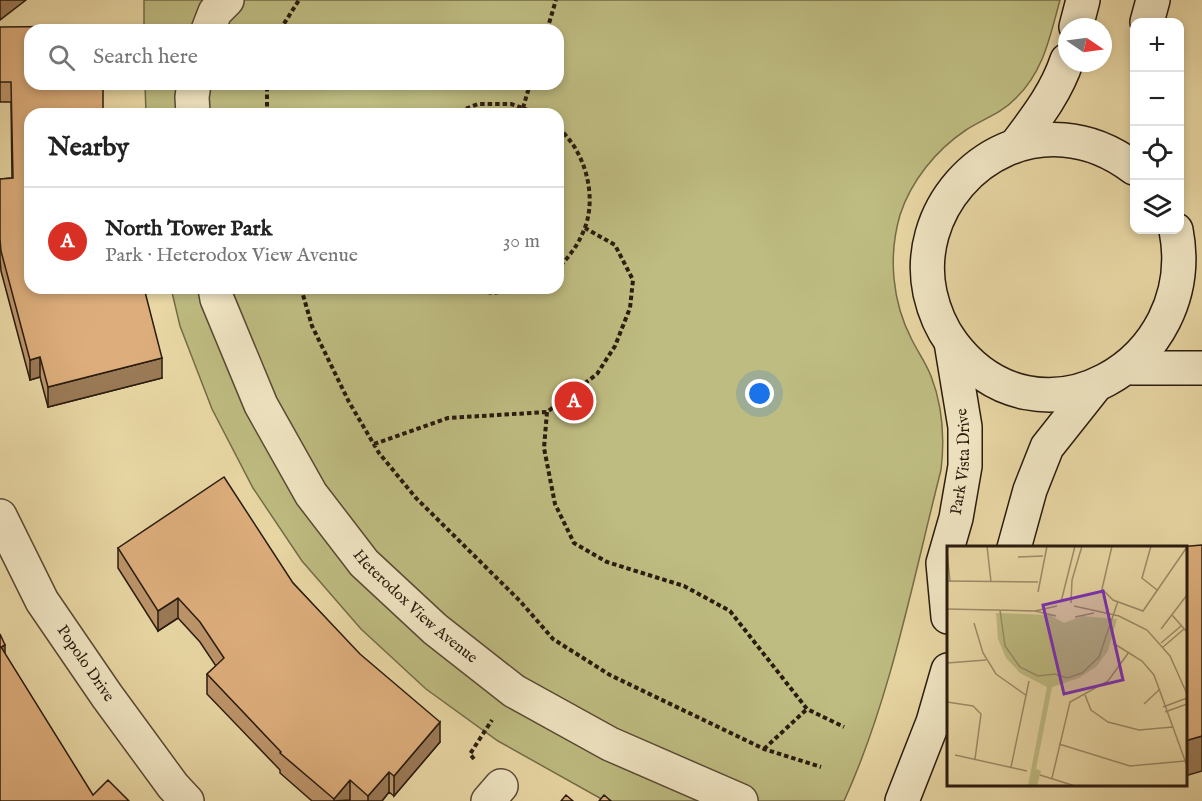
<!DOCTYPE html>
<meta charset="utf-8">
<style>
:root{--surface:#fff;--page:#f6f6f6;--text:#222;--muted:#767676;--line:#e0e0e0;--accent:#d93025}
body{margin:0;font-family:"IM FELL English",serif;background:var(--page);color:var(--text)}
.controls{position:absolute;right:18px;top:18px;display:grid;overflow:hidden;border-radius:12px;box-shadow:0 3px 9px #0003}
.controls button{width:54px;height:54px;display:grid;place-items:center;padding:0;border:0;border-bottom:2px solid var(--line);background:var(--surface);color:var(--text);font:30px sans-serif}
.compass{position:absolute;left:1058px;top:18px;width:54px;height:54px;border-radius:50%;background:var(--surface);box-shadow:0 3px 9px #0003;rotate:103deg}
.you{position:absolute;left:760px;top:394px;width:21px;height:21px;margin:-15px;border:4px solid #fff;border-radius:50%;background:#1a73e8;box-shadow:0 0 0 9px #1a73e833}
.badge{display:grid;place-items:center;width:39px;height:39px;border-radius:50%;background:var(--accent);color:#fff;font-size:20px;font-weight:700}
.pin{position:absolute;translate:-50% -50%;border:3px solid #fff;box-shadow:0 2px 6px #0006}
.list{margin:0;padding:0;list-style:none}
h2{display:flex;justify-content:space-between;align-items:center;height:78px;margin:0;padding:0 24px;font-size:26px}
h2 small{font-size:20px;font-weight:400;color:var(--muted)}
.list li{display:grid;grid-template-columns:39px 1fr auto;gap:18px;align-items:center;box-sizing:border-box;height:108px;padding:0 24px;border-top:2px solid var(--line)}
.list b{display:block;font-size:22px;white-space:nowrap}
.list p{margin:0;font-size:20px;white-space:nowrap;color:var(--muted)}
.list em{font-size:20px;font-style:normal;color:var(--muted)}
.icon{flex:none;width:33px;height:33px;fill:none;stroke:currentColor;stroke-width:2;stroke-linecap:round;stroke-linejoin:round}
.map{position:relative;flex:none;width:1202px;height:801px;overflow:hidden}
.search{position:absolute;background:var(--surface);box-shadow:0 3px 9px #0003;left:24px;top:24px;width:540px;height:66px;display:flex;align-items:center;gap:15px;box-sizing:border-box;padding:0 21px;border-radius:18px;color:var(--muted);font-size:22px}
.panel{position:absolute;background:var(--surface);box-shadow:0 3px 9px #0003;left:24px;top:108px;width:540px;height:186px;border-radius:18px}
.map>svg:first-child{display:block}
</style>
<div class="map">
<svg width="1202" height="801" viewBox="0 0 1202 801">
<rect width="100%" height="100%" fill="#e9d8a5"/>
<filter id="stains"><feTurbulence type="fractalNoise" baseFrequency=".00333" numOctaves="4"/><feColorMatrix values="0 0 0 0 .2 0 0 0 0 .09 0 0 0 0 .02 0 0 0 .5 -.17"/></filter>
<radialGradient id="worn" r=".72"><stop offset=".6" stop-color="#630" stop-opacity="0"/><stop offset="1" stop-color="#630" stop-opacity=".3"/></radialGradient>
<!-- green -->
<path fill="#bebc81" stroke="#746c48" stroke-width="1.5" d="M144 0H1060C1050 36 1044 71 1016 98 1002 113 983 119 966 130 936 150 911 181 900 215 888 256 892 302 912 340 918 352 926 363 931 376 943 407 945 437 941 470 913 579 891 698 844 801H605L498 741 426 689 361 629 302 561 253 488 212 409 180 326 171 288H558V114H146L145 84H558V30H144Z"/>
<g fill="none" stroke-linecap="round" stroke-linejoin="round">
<defs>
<g id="street">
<path d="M208 30 215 12 227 0"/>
<path d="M193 114 192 97 194 84"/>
<path id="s1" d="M215 288 217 299 261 405 311 494 364 563 435 629 514 691 610 744 741 801"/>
<path id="s2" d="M0 516 42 601 107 696 173 786 187 801"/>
<path d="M488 801 501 786"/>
</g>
<g id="secondary">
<path d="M1147 22 1153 0"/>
<path d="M1076 27 1083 0"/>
<path d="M1016 145C1036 118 1056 93 1067 60"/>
<path d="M1134 168C1114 153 1090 142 1064 140 981 133 913 213 930 293 934 311 941 328 952 343 1038 458 1202 364 1176 230"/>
<path d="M1133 368H1202"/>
<path d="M1014 548 1030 490 1047 447 1093 389"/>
<path id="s3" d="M948 617 943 563 956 518 965 466V427L951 342"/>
<path d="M902 801 933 722 948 670"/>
</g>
</defs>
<!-- street casing -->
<use href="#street" stroke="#594a34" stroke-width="36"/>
<!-- secondary casing -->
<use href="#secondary" stroke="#291b0e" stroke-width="36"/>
<!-- path -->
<path stroke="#291b0e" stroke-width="4" stroke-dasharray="4.5 3" stroke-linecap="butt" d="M280 30 299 0
M547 30 556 0
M523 108 530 84
M267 114V84
M452 114 478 104H511L539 114
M558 128C585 150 598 197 584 230 578 245 569 257 558 268
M301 288 312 326 349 402 379 453 416 498 520 601 553 639 610 675 764 749 821 767
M465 288 493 293 525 288
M547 412 544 448 555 504 574 543 607 562 684 586 730 611 807 709 844 727
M374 444 448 418 547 412 597 374 615 346 630 308 633 280 615 245 585 228
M764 749 807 709
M474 759 470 754 492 720"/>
<!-- street -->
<use href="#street" stroke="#f1e6c4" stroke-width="33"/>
<!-- secondary -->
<use href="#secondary" stroke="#f1e6c4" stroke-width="33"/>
</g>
<!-- wall -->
<path fill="#be966b" stroke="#291b0e" stroke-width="1.5" d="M0 27 30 114 162 378 48 407 40 377 30 380 1 271 0 259V179L12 178 11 102H0Z
M118 548 293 583 440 742 394 796 389 792 382 801H312L280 773V770L207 694V674L216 666 200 642 178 618 158 631 118 568Z"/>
<!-- shaded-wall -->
<path fill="#9b7a57" stroke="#291b0e" stroke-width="1.5" d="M0 0H26L0 20Z
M40 357V377L30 380V360Z
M162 358V378L48 407V387Z
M178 598V618L158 631V611Z
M5 645V665L1 647Z
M440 722V742L394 796V776Z
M1202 736V771L1185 776V741Z
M389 772V792L382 801H368V796Z
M350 780V800L334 801V799Z"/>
<!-- building -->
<path fill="#ddae7c" stroke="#291b0e" stroke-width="1.5" d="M102 26V30H30V84H103V114H30V288H144L162 358 48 387 40 357 30 360 1 251 0 239V179L13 178 11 82H0V27Z
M224 477 293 583 360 654 440 722 394 776 389 772 368 796 350 780 334 799 280 753 281 752 207 674 224 658 200 622 178 598 158 611 118 548Z
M1202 545V736L1185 741V548H1166Z
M1162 546 1163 548H1140Z
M0 634 5 645 1 647 93 795 108 780 129 801H0Z
M566 795 573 801H561Z
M604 795 611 801H599Z"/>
<g text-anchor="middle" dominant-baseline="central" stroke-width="4.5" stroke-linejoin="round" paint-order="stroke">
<!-- street labels -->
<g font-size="16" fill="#291b0e" stroke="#f1e6c4">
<text stroke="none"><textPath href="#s3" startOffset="158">Park Vista Drive</textPath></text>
<text stroke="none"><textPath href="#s1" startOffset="382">Heterodox View Avenue</textPath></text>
<text stroke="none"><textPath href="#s2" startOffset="171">Popolo Drive</textPath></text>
</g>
</g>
<!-- overview -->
<g transform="translate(947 546)">
<rect width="240" height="240" fill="#e9d8a5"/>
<path d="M49 67 103 69 117 77 135 70 170 73 161 105 149 121 132 132 105 141 89 223 94 225 90 240H81L100 141 73 127 59 112 51 93Z" fill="#bebc81"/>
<path fill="none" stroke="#9c8c69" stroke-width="1.5" d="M40 0 44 36M165 0 155 43 166 54 196 65 240 1M204 0 195 32 210 44M0 6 3 35M71 11 96 10M0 35 91 36M91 46 100 0M114 56 128 0M124 57 125 34 135 0M127 60 172 70 200 84 223 110 240 148M0 63 88 65 110 60M53 64 58 100 73 121 91 130 108 128 120 132 135 127 152 111 171 55M88 65 109 70M225 69 240 86M128 71 147 67M27 77 36 107 49 128 80 150M214 83 240 49M166 97 195 115 207 129 240 220M214 97 234 80M216 101 237 83M0 117 39 114M138 149 144 164 161 176 192 184 226 181M0 156 26 160 34 168 28 213M197 158 213 143M216 161 240 152M218 166 240 158M112 198 183 220 238 215M8 209 80 225M64 221 82 135M93 229 128 240M105 232 123 156 161 135 182 106"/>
<path fill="#7b2cbf" fill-opacity="0.15" stroke="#7b2cbf" stroke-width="3" d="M156 45 176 134 117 148 96 59Z"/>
<rect width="240" height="240" fill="none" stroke="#291b0e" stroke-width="3"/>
</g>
<rect width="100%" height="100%" filter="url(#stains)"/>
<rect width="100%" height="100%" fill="url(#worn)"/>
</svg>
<div class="controls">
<button>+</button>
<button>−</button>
<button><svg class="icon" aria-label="locate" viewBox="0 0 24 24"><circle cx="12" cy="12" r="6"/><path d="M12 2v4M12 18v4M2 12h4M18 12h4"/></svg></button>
<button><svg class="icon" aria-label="layers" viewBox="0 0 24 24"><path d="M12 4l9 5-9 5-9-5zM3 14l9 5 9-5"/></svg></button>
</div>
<svg class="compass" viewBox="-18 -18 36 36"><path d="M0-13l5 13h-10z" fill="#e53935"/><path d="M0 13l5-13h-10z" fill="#767676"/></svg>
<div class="you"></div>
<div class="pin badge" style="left:574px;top:401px">A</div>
<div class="search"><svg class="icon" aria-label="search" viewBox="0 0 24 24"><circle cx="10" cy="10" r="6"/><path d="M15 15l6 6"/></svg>Search here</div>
<section class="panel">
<h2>Nearby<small></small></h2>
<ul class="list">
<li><span class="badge">A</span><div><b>North Tower Park</b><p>Park · Heterodox View Avenue</p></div><em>30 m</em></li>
</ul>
</section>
</div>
